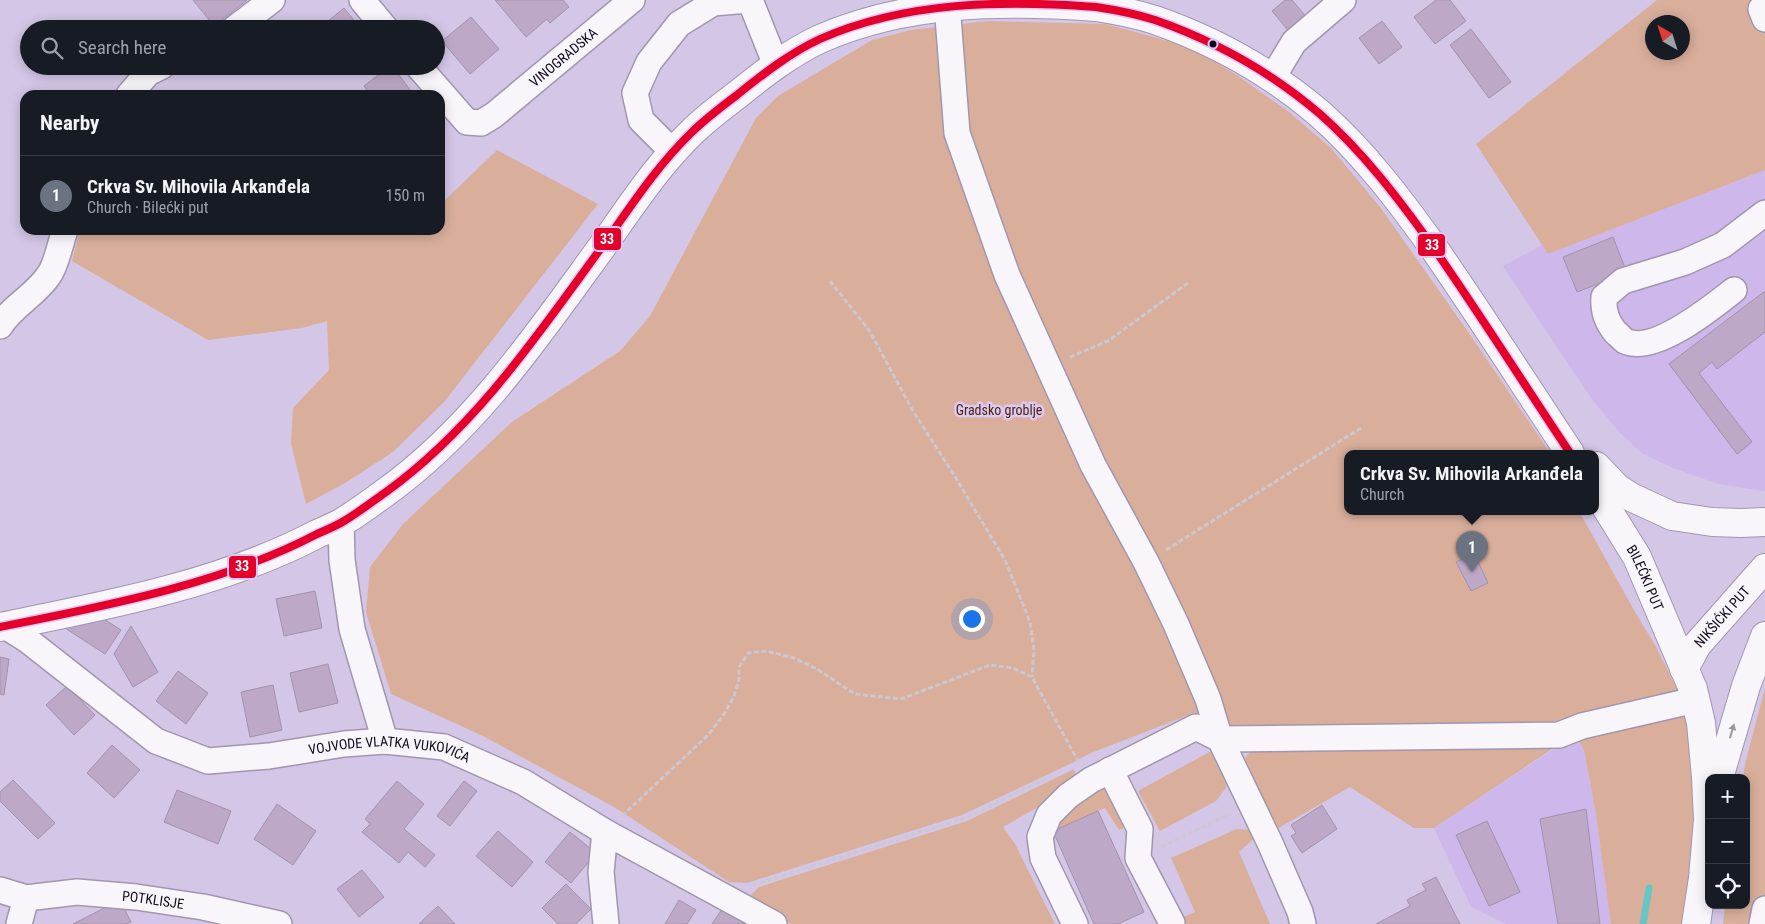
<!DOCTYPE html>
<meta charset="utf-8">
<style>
:root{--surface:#171b24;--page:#242831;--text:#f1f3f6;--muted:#9ea1a6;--line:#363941;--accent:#ea580c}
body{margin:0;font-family:"Roboto Condensed",sans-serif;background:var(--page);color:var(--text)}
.controls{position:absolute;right:15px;bottom:15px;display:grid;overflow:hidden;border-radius:10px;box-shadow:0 2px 12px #0003}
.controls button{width:45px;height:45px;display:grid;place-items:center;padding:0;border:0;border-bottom:1px solid var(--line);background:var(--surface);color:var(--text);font:25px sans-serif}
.compass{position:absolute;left:1645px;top:15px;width:45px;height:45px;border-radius:50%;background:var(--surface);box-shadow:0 2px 12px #0003;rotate:321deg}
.you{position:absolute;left:971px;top:618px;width:18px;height:18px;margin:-12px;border:4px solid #fff;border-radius:50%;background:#1a73e8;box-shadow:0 0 0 8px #1a73e833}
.badge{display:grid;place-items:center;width:32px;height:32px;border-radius:50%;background:var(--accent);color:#fff;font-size:16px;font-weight:700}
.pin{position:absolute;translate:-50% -41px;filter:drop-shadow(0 1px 2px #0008)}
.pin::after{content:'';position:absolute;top:26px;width:18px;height:15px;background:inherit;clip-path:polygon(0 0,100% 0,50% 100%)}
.popup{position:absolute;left:1344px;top:450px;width:255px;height:65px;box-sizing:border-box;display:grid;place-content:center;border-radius:10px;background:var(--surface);filter:drop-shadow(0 1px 4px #0005);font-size:16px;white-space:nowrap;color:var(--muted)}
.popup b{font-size:19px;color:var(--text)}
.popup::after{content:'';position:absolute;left:50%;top:100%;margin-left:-10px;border:10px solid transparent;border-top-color:var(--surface)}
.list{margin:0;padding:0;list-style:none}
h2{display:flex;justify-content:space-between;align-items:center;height:65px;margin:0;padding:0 20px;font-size:21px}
h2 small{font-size:16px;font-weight:400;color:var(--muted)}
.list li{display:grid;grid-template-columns:32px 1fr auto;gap:15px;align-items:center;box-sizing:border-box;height:80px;padding:0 20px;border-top:1px solid var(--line)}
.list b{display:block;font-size:19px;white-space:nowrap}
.list p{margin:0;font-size:16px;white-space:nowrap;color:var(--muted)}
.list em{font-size:16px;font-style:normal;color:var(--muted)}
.icon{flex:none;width:28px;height:28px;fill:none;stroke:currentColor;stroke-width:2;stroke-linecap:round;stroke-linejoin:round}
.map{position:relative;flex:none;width:1765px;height:924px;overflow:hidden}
.search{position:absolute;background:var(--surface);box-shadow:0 2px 12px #0003;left:20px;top:20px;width:425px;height:55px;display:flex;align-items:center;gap:12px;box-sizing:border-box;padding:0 18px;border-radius:28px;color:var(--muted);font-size:19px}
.panel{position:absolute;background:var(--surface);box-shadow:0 2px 12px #0003;left:20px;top:90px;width:425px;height:145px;border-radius:15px}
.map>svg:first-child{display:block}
</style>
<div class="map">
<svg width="1765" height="924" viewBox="0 0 1765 924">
<rect width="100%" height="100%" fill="#d4c6e6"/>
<!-- built -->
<path fill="#ceb7ea" d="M1765 170V491H1763L1718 484 1673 468 1643 454 1620 433 1594 402 1503 266 1542 245 1548 254Z
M1575 735 1584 750 1595 808 1611 924H1506L1471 907 1434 828Z"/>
<!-- green -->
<path fill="#d9af9b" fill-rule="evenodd" d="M1657 0H1765V170L1548 254 1476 144ZM1652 22H1682V52H1652Z
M987 21 1106 24 1193 48 1238 76 1289 112 1331 148 1380 207 1471 336 1550 453H1348V511H1579L1635 612 1655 645 1686 707 1699 803 1687 924H1611L1595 808 1584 750 1575 735 1242 732 1194 713 1091 753 1072 763 962 815 747 883 729 882 614 807 483 736 391 694 366 612 370 567 403 524 512 422 620 351 650 316 756 118 778 96 872 40 911 30Z
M497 150 598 204 444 402 393 452 345 483 306 504 291 444 293 408 329 370 327 321 302 328 208 340 72 261 80 230H400L409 235 414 230H440V205Z
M1765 688V896L1763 900 1757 924H1723L1725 905H1746V778H1743L1745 764Z
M1558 745 1434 828H1414L1350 787 1275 830 1245 758 1255 746Z
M1213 750 1227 774 1226 788 1216 801 1160 831 1138 791Z
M1074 769 1076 779 1047 802 1003 827 1015 844 1055 924H791L761 906 751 895 759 887 967 821Z
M1102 788 1116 794 1132 824 1119 830 1105 808 1053 831 1056 819 1091 792Z
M1237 829 1254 830 1256 837 1239 852 1270 924H1168L1195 912 1171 858Z"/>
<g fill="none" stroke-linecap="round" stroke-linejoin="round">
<!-- stream -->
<path stroke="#67c6c5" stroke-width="7" d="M1643 924 1649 888"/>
</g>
<!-- building -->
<path fill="#bea8c7" stroke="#a193aa" d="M193 0H247L214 26Z
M495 0H563L569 7 550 23 547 19 526 37Z
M1285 0H1292L1308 19 1291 34 1272 11Z
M1436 0H1450L1466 21 1435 44 1414 17Z
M344 8 361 29H323L321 27Z
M471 17 499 49 470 74 442 41Z
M1382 21 1402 47 1379 64 1359 38Z
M1471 29 1511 82 1489 98 1450 45Z
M282 66H295L287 73Z
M390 66H392L414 95H371L364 86Z
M1613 237 1627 273 1577 292 1563 257Z
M1765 291V332L1717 369 1712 362 1699 373 1752 442 1737 454 1669 364Z
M1474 553 1488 583 1471 591 1456 562Z
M315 591 322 628 284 636 276 599Z
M75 615 99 616 121 630 105 654 65 628Z
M131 626 158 672 133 687 114 654Z
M0 657 9 659 4 695 0 694Z
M328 664 338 703 299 712 290 673Z
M178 671 208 693 186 724 156 701Z
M273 685 282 730 250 737 241 692Z
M67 686 95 715 74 735 46 705Z
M112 745 140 770 114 798 87 773Z
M13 780 55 823 38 839 0 801V792Z
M397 781 424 804 404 829 435 855 425 867 408 852 399 863 362 832 370 824 365 819Z
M464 781 477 791 450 826 437 816Z
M177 790 231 811 218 844 164 822Z
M277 804 316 831 293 865 254 839Z
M1322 805 1337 829 1302 853 1291 836 1296 833 1291 825Z
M1586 809 1600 924H1558L1540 819Z
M1098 811 1144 912 1118 924H1094L1053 831Z
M1487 821 1520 892 1489 906 1456 835Z
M498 831 533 862 512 887 476 856Z
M570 832 596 853 571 883 545 862Z
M362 870 384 897 359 917 337 889Z
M1436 877 1460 924H1376L1410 906 1407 900 1426 890 1422 884Z
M566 884 591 909 576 924H558L542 908Z
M120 900 131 922 126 924H73Z
M679 900 696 910 687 924H665Z
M438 906 455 924H419Z
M722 909 746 924H712Z"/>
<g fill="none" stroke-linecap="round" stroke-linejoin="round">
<defs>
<g id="minor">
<path d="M362 0 386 29"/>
<path d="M750 0 776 65"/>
<path d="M947 4 957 133 1007 275 1093 465 1146 562 1176 624 1208 699 1220 739 1559 735 1582 726 1695 700"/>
<path d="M1761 9 1765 19"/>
<path d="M234 29 272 0"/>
<path id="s1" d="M418 66 467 122 481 123 494 115 632 0"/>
<path d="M1273 77 1294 42 1343 0"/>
<path d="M129 95 148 73 162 66"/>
<path d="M673 152 641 120 635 93 649 62 679 24 713 3 748 0"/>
<path d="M1734 290C1711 308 1654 355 1625 341 1622 339 1619 335 1616 333 1607 322 1603 312 1604 297L1623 281 1685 262 1723 245 1765 213"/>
<path d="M0 326C12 306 36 295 49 275 56 266 61 241 65 230"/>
<path d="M341 523 342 560 352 629 385 741"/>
<path id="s2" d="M5 626 26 639 156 741 208 761 269 756 344 744 385 741 444 747 523 782 605 832 774 924"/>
<path d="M1110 770 1140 829 1138 858 1172 923"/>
<path d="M605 832 601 872 606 924"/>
<path id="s3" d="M0 890 26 898 77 892 136 897 203 907 279 924"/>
<path d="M19 924 26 898"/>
<path d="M1075 924 1043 858 1040 837 1049 815 1068 796 1091 780 1196 727 1220 739 1270 843 1300 912 1303 924"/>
<path d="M1762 924 1765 909"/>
</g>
<g id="major">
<path d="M1596 466 1617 488 1631 497 1672 516 1712 522 1741 523 1765 522"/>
<path id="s4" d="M1596 491 1637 557 1693 689 1701 723 1706 777 1708 820 1703 878 1696 924"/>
<path d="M0 627C105 606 222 584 317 534 326 530 336 526 344 521 359 512 372 502 386 492 476 427 539 333 604 244 631 206 657 166 691 133 705 119 721 107 737 95 763 74 790 53 820 39 906 1 1004 0 1096 7 1116 10 1136 14 1155 20 1215 41 1272 73 1320 114 1363 152 1398 198 1431 244 1479 313 1524 384 1570 453"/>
<path id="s5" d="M1684 669 1697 645 1765 568"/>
<path d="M1719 778 1746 686 1765 636"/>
</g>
</defs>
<!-- minor casing -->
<use href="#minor" stroke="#a196ae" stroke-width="28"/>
<!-- major casing -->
<use href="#major" stroke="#a196ae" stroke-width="30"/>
<!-- path -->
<path stroke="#ccc8d2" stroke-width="3" stroke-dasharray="5 2.5" stroke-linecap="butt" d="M830 281 869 330 913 411 954 475 1005 560 1030 622 1034 651 1032 677
M1070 357 1108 341 1188 283
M1166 550 1361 428
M622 816 708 735 724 714 734 696 739 680V667L748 653 767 651 794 658 817 669 855 694 901 699 990 665 1013 668 1032 677 1078 761
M1161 847 1230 814
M753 885 965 818 1052 776"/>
<!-- minor -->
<use href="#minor" stroke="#f9f6fb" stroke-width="25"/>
<!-- major -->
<use href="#major" stroke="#f9f6fb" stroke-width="28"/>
<defs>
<path id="bus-1" d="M0 627C105 606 222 584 317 534 326 530 336 526 344 521 359 512 372 502 386 492 476 427 539 333 604 244 631 206 657 166 691 133 705 119 721 107 737 95 763 74 790 53 820 39 906 1 1004 0 1096 7 1116 10 1136 14 1155 20 1215 41 1272 73 1320 114 1363 152 1398 198 1431 244 1479 313 1524 384 1570 453"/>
</defs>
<!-- bus-1 casing -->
<use href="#bus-1" stroke="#ddc8f8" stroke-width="11"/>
<!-- bus-1 -->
<use href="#bus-1" stroke="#e4002b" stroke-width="8"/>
</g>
<!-- one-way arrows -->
<defs><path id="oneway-solid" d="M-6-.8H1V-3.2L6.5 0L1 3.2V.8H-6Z" transform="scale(1.25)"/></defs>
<use fill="#9d97a2" href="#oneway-solid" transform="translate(1732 731) rotate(-74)"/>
<!-- markers -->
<circle fill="#12081c" stroke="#ddc8f8" stroke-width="2" cx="1213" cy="44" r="4.5"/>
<g text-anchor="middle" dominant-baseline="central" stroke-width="5" stroke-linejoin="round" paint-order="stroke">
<!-- street labels -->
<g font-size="14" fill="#12081c" stroke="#ddc8f8">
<text stroke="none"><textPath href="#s1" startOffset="194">VINOGRADSKA</textPath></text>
<text stroke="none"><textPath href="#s4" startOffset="100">BILEĆKI PUT</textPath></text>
<text stroke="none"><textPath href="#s5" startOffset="65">NIKŠIĆKI PUT</textPath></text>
<text stroke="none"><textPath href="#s2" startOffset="429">VOJVODE VLATKA VUKOVIĆA</textPath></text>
<text stroke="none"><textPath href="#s3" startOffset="155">POTKLISJE</textPath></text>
</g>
<!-- park labels -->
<g font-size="14" fill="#492800" stroke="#ddc8f8">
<text x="999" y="410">Gradsko groblje</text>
</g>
</g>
<g stroke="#ddc8f8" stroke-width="2">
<rect x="593" y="227" width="29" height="24" rx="5" fill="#e4002b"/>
<rect x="1417" y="233" width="29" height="24" rx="5" fill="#e4002b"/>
<rect x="228" y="555" width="29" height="24" rx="5" fill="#e4002b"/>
</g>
<g font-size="14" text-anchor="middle" font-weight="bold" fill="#fff">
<text x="607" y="244">33</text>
<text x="1432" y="250">33</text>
<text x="242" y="571">33</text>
</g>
</svg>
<div class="controls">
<button>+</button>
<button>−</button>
<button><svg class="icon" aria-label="locate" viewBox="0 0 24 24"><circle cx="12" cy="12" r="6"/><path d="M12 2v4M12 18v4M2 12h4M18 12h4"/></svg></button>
</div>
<svg class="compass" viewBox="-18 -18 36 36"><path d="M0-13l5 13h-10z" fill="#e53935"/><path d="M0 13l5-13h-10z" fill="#9ea1a6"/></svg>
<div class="you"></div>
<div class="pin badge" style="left:1472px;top:572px;background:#6b7280">1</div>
<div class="popup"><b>Crkva Sv. Mihovila Arkanđela</b>Church</div>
<div class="search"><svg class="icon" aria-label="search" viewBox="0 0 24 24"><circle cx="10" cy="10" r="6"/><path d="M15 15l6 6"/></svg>Search here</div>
<section class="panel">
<h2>Nearby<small></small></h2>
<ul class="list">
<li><span class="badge" style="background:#6b7280">1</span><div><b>Crkva Sv. Mihovila Arkanđela</b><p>Church · Bilećki put</p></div><em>150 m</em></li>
</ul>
</section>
</div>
